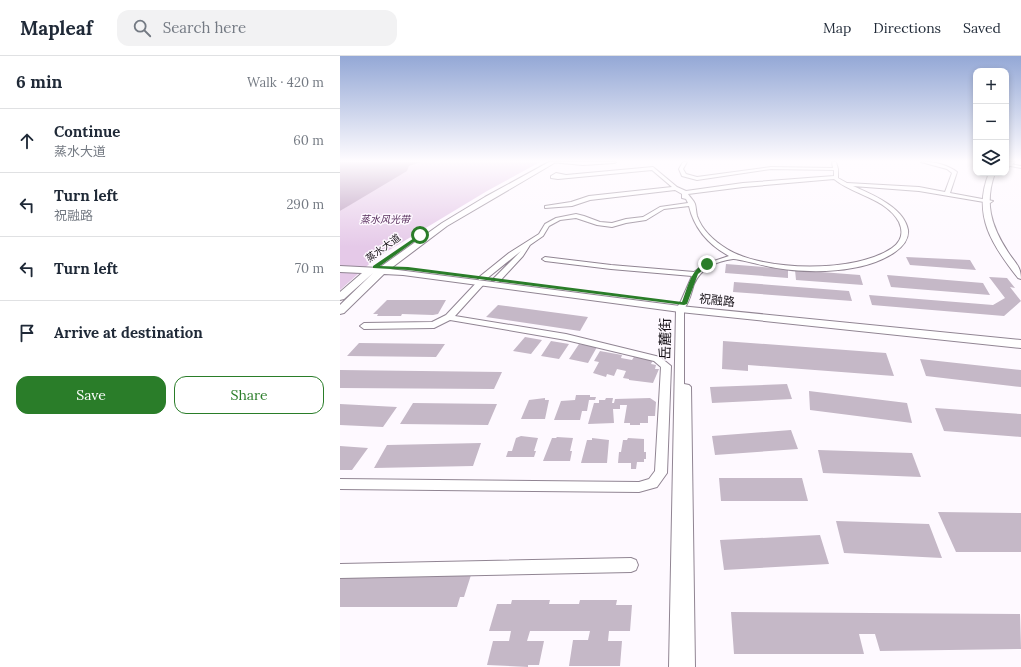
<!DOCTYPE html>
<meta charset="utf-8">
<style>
:root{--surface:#fff;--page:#f2f2f3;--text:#1f2937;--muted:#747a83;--line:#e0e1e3;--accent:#2a7d29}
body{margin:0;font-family:Lora,"Noto Sans SC",serif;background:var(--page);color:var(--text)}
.controls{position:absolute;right:12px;top:12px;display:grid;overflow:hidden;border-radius:8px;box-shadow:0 2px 6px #0003}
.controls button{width:36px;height:36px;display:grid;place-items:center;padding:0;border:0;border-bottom:1px solid var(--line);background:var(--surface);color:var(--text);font:20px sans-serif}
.stop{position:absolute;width:12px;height:12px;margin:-9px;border:3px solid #2a7d29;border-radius:50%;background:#fff}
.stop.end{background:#2a7d29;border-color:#fff;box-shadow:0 1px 4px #0008}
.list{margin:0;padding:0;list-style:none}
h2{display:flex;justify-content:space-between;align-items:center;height:52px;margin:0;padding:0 16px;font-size:17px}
h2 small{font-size:13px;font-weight:400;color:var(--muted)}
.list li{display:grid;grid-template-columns:26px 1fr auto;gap:12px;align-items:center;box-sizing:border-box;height:64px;padding:0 16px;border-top:1px solid var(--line)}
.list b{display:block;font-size:15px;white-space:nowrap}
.list p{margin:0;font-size:13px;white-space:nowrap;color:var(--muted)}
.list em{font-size:13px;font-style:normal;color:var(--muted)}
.actions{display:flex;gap:8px;padding:12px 16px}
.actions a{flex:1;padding:9px 0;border:1px solid var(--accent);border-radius:12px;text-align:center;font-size:14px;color:var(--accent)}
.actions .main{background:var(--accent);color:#fff}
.icon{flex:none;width:22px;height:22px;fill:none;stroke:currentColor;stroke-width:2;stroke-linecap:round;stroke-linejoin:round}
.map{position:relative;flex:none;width:681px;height:611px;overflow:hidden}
header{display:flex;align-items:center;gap:24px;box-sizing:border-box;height:56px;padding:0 20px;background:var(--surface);border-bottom:1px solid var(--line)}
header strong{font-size:19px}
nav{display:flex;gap:22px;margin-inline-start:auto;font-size:14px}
.search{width:280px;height:36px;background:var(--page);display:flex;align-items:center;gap:10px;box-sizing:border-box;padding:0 14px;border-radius:12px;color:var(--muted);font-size:15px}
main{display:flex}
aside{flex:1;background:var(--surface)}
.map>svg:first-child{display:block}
</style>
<header>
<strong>Mapleaf</strong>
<div class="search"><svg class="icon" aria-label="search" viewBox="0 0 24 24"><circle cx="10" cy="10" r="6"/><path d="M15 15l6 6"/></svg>Search here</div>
<nav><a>Map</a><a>Directions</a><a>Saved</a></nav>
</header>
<main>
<aside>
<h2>6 min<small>Walk · 420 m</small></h2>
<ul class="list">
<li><svg class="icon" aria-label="ahead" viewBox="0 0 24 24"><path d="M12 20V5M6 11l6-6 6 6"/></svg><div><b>Continue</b><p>蒸水大道</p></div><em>60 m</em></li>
<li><svg class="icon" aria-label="left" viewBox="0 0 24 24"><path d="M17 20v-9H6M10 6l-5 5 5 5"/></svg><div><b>Turn left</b><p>祝融路</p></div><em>290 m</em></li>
<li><svg class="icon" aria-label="left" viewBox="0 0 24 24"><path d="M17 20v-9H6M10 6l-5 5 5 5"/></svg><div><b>Turn left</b></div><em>70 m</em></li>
<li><svg class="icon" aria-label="arrive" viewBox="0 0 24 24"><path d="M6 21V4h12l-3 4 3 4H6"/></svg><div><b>Arrive at destination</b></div></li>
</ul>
<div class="actions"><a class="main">Save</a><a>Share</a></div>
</aside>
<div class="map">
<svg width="681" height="611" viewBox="0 0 681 611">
<rect width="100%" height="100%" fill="#fef9ff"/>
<!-- green -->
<path fill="#e5c9e8" d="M82 106H200L147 135 36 202 0 234V155L69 110Z"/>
<!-- water -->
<path fill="#b797ba" d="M0 106H82L69 110 67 115 0 155Z"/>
<!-- building -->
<path fill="#c5b8c7" d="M566 201 630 204 636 214 570 209Z
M386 208 448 213V222L385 217Z
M455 214 520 219 523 229 456 224Z
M547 219 643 227 650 239 551 231Z
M649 221 667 222 675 232 670 231 681 245 664 260 532 249 529 239 653 249 665 242Z
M394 226 509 235 512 245 393 236Z
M47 244H106L98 258 93 259 62 258 61 260H37L38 258H33Z
M158 249 248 261 240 275 146 261Z
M185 281 202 284 191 298 173 295Z
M211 285 229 288 219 303 201 300Z
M383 285 546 297 554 320 408 309V315L382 313Z
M19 287 105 288 96 301 7 300Z
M239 288 257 291 248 307 229 303Z
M260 295 282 299 281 302 292 304 294 301 313 304 311 308 316 309 315 313H319L313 327 289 324V323L283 322 286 315 277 313 274 320 267 318 266 321 253 317 259 306 254 305Z
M580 303 681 314V331L586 320Z
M0 314 162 316 154 333 0 332Z
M447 328 452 343 372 347 370 331Z
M469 335 567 347 572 367 470 354Z
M236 339H250V341H256L255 344H249L247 355H242L240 364H214L221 345 235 344Z
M205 342V344H209L205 363H181L189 344Z
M266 342H273L272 347H274L275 343 310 342 316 346 315 360H308V367H300V369H290V367H284L287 349H280V353H273L274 367 248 368 254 347H259V344H265Z
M73 347 157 348 148 369 60 368Z
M0 348 57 351 43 371 0 369Z
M595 352 681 358V381L604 375Z
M451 374 458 393 375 399 372 380Z
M181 380 198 382 194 395H196L194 401H166L168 395H172L176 382Z
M217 381 233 382 230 395H232L230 405H203L212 382H216Z
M252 382 269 384 267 407H241L247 384H252Z
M288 382 304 383V396H306V403H304V406H297L296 413H291V407H278L279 396H281L283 384H287Z
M141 387 133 410 34 412 47 389Z
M0 390 28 392 12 414H0Z
M478 394 572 397 581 421 483 417Z
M379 422H462L468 445H381Z
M598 456 681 457V496H616Z
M496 465 589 468 602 502 504 497Z
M480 479 489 508 384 514 380 484Z
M0 519H131L124 541H120L117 551H0Z
M172 544H210L209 548H239L240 544H277L276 549H292L290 575H269L268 585H282L280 610H229L233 584H248L250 575H190L187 585H204L199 609H188V611L147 609 153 585H169L171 575H149L157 548H171Z
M391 556 680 558 681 593 540 595 535 578H519L524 598H394Z"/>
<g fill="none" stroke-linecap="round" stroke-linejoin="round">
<defs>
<path id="minor" d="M211 106H276L274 107 243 109Z
M343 106H347L343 113 346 118 357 121 431 111 493 112 492 106H496L498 113V122L507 127 579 131 605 136 612 117 607 113 581 106C592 105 608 109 617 116L610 137 653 145 650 147 579 135 513 130C531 138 564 151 568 174 569 184 562 191 555 196 524 218 467 218 431 211 424 210 396 202 393 203 377 205 361 212 354 228 351 237 350 245 344 253V328L349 329 351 331 355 611H329L336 253 341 245 352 220 271 213 205 205 202 203 205 201 271 209 354 216 365 208 389 200C369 189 354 172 349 150L324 153 306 164 286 167 272 171 257 169 236 162 220 164 209 170 203 180 190 189 183 200 159 226H156L152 224 181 195 145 224H139L138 222 169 197 199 178 205 168 216 162 236 158 244 160 260 166 272 167 286 163 303 161 320 151 348 147 346 143 342 142V138L335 134 250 144 232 150 205 152V150L231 146 249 140 332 131 312 114 218 123 211 122V120L216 117 226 119 313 111 337 131 346 135 403 127 494 120V114L431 113 357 124 342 120 339 113ZM494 123C513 139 546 142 559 166 564 177 561 186 552 192 516 217 424 216 387 193 374 185 362 174 357 160 356 156 356 151 355 148 354 145 350 141 348 138L403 131Z
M666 107 681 110V112L666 109Z
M138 225H144L145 227 115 260 226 278 320 301 331 310 327 417 317 431 299 436 0 433V423L299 426 309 423 315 415 321 311 314 305 226 284 110 264 94 272 24 273 20 270 24 267 92 266 106 259Z
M291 502 296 504 298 509 296 514 291 516 0 522V508Z"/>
<path id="major" d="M209 106H216L107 170 50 213 340 250 681 284V292L340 256 63 219 44 218 4 257 0 258V249L33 217 4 243 0 244V236L22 217 0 216V210L39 212 102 167 145 141Z
M669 106H675L666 113V108Z
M649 117H655C644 147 651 170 668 196 675 207 681 210 681 223L678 222C652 189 632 159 649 117Z"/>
</defs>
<!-- minor casing -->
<use href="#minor" stroke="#918593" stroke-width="2"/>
<!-- major casing -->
<use href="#major" stroke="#918593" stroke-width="2"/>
<!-- minor -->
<use href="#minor" fill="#fff" fill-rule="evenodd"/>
<!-- major -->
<use href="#major" fill="#fff" fill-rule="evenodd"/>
</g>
<!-- sky -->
<linearGradient id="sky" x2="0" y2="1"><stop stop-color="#94a8d6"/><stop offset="0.55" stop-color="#fffcff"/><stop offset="1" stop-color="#fffcff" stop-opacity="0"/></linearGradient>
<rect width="681" height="191" fill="url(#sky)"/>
<!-- route -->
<path fill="#2a7d29" d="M80 178 82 180 40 210 68 211 342 246C348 231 350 215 365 207L370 208 358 218 347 248 344 249 68 214 33 212V210Z"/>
<g text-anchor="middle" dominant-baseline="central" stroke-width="3" stroke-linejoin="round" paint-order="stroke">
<!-- far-park labels -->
<g font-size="10" font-style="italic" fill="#582e5d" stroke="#fef9ff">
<text x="45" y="163">蒸水风光带</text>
</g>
<!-- far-street labels -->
<g font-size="10" fill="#151016" stroke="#fef9ff">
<text transform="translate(43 192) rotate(-36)">蒸水大道</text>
</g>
<!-- street labels -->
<g font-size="12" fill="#151016" stroke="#fef9ff">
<text transform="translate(377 244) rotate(6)">祝融路</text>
</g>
<!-- near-street labels -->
<g font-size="14" fill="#151016" stroke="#fef9ff">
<text transform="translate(325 283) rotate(-89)">岳麓街</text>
</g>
</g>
</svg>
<div class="controls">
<button>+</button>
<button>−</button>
<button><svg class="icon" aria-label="layers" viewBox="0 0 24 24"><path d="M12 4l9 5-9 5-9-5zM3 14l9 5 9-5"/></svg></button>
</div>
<div class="stop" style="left:80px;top:179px"></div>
<div class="stop end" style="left:367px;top:208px"></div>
</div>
</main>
